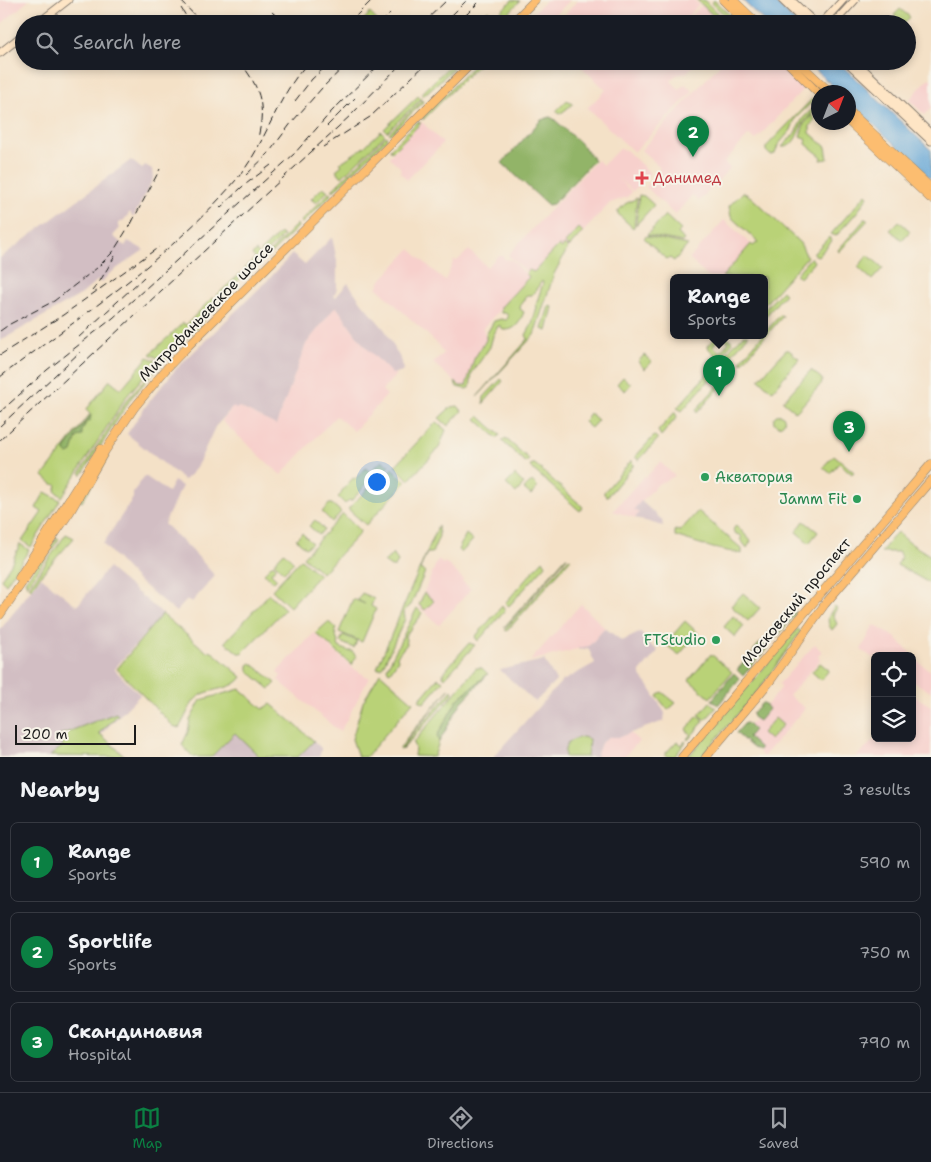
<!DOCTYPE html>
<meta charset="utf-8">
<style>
:root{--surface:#171b24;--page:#242831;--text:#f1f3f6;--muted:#9ea1a6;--line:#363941;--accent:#0b8043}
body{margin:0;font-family:"Shantell Sans",sans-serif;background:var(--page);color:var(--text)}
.controls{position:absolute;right:15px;bottom:15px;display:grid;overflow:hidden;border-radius:8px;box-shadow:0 2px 8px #0003}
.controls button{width:45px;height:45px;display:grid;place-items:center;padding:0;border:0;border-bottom:1px solid var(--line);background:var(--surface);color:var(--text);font:25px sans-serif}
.compass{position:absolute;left:811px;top:85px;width:45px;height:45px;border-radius:50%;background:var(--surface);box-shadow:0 2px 8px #0003;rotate:42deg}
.scale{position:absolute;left:15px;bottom:12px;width:121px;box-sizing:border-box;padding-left:5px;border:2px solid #1c1c1c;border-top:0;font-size:14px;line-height:18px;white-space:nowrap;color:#1c1c1c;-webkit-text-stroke:4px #f7f3e8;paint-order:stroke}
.you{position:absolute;left:376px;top:481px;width:18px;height:18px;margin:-12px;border:4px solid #fff;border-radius:50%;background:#1a73e8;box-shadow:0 0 0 8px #1a73e833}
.badge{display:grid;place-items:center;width:32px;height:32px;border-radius:50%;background:var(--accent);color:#fff;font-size:16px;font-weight:700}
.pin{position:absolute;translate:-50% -41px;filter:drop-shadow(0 1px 2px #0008)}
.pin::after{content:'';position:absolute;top:26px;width:18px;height:15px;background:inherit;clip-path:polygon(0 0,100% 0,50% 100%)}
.popup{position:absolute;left:670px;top:274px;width:98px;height:65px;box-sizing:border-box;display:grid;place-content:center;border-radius:8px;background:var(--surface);filter:drop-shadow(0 1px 4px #0005);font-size:16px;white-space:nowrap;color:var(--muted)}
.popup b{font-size:19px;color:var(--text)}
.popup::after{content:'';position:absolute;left:50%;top:100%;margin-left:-10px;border:10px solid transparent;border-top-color:var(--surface)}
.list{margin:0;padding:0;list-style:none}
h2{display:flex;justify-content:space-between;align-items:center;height:65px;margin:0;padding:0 20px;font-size:21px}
h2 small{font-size:16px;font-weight:400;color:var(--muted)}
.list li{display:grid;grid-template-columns:32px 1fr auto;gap:15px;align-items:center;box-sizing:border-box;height:80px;margin:0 10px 10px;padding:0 10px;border:1px solid var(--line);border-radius:8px}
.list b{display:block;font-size:19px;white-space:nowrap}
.list p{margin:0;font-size:16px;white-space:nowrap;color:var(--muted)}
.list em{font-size:16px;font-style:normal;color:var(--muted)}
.icon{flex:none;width:28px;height:28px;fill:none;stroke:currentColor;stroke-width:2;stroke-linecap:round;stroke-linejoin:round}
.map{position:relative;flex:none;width:931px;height:757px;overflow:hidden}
.search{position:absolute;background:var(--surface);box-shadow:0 2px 8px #0003;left:15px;right:15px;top:15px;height:55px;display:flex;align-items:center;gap:12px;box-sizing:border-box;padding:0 18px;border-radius:28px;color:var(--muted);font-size:19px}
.sheet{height:335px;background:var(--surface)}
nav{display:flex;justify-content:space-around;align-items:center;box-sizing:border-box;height:70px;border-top:1px solid var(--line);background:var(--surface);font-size:14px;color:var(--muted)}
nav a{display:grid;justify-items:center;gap:2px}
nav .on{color:var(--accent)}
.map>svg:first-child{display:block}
</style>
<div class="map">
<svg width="931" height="757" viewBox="0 0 931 757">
<rect width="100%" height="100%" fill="#f7f3e8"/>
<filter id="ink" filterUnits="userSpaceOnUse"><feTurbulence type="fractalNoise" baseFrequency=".02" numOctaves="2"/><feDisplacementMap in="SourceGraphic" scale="10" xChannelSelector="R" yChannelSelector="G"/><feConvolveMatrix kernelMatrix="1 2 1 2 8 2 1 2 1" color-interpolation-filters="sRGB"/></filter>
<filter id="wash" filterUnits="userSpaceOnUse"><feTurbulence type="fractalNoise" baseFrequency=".0096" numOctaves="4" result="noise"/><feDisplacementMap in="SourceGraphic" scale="20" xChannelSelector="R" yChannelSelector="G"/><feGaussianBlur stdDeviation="1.12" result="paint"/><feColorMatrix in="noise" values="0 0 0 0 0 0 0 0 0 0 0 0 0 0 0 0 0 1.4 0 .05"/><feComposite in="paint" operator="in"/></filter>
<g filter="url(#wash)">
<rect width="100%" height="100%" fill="#f4e1c7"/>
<!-- built -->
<path fill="#f7d0cc" d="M0 0H29L0 25Z
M546 0H570L547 24H542L532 14Z
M578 0H694L699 5 684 21 685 22 702 5 722 24H556Z
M575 61H698L686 73 676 75 671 81 679 89 685 84 693 91 634 152 587 108 606 90Z
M723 61H774L803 89 756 140 749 135 724 162 730 168 699 201 692 195 675 215 646 187 659 172V166L641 150Z
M929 78 931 79V108L925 115 909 100Z
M422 122 443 143 407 180 401 173 400 167 389 157Z
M619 149 626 150 650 173 633 191 617 178 632 192 627 197 610 203 537 282 508 255 597 160 603 165Z
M724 220 751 244 722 277H708L689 259Z
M410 249 445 281 454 260 457 261 469 250 487 267 498 256H503L504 259 512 260 529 277 483 328 486 340 474 359 466 387 460 386 433 363 444 353 439 348 440 346 377 288 382 279Z
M336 306 363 344 396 375 382 390 387 395 354 431 336 416 281 475 222 421 233 407H239L276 425 306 344Z
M660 462 675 476 658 484 641 502 639 513 635 518 613 511 644 476 646 477Z
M438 559 443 564 445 562 463 579 462 581 471 589 439 625 418 606Z
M581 604 605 628 589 646 530 661Z
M874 625 895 637 921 664 931 671V692L912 681V656H875V659L861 650Z
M314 633 353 668 369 678 340 732 278 680 281 676 277 672Z
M815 644 822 652 818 656 820 660 789 696 805 708 763 757 759 752 760 748 748 737 753 730 749 726 756 718 759 721 769 709 766 706 782 687 779 684Z
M914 696 931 706V757H856L876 738H912V698Z
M630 733 639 741 624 757H596L601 743 608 737H619Z"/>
<!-- industrial -->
<path fill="#d2bec3" d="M131 160 142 169 145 165 152 169 153 179 133 218 130 212 124 220 118 224 120 228 113 236 125 246 128 241 144 250 109 274 101 283 98 280 82 294 0 341V258Z
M332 237 337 261V288L334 296 336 297 348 283 362 303 385 330 402 362 403 371 392 374 363 344 336 306 306 344 276 425 239 407 236 409 233 407 215 427 199 462 192 473 184 480 127 434 148 403 175 370 270 278 292 254 305 265Z
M145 476 168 492 174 481 182 486 164 524 192 550 215 576 191 603 187 600 176 612 136 579 103 544 133 498V492Z
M641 501 662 520 663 526 635 518 639 513 634 509Z
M108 568 163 614 114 669 140 695 101 734 127 757H0V630L41 577 77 606Z
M605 628 622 641 641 632 646 641 658 651 640 672V675L648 685 665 713 664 721 619 737H608L601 743 596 757H493L561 682 595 663 588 648 579 650 578 648 589 646Z
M544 660 556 681 535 702 500 670Z
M235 733 260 757H211Z
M314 741 321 748V751L319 757H298Z"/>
<!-- green -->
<path fill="#b9d277" stroke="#6a774a" d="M512 0 520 1 498 24H474L488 10 495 17Z
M697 0H704L728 24H722Z
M714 0 739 24H734L712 3Z
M900 9 910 17 905 23 894 15Z
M370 13 378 21 375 24H360Z
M478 61H482L423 120V117Z
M448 67 453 69 423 96 422 93Z
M418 96 421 99 387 132 384 129Z
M812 99 814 100 795 119 791 130 778 145 775 154 770 155 766 151V147Z
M422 100 423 102 391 134 389 133Z
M567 100 573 104 560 114 556 111Z
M818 104V108C814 112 808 117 804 122 798 129 796 148 782 147L795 133 803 118Z
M812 115 815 120 810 126V133L826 147 828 159 821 160 822 157 806 144 807 139 800 136 804 124Z
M417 122 421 123 392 152 390 149Z
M381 131 385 135 342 177 336 170 342 165 340 163 364 147Z
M386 136 387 139 335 190H332Z
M323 187 328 191 316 203 311 199Z
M330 192 331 195 302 223 300 222Z
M743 192 751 197 800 243 807 257 764 305V277H722L751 244 753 246 758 242 731 217 729 206Z
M866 194 868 196 858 211 836 236 831 234Z
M639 195 644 196 654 205 636 225Z
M637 198 634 227 633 228 618 214V211L625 204Z
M665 215 681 230 678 233 684 240 682 242 647 235Z
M865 219 868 220 839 252 838 250Z
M899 221 910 231 902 240 890 230Z
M297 224 298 227 268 257 266 256Z
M579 228 583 232 569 247 565 243Z
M280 233 283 236 264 255 261 251Z
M646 236 688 245 674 261 670 258 669 259 665 258 644 238Z
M829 237 832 241 818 256 813 254Z
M559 245 562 248 564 245 568 248 554 274 534 335 477 397 528 339 526 335 532 324 537 307 536 305 543 283 542 281 532 295H527L521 304 520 309 524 312C520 322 516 331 503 330L501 326H498L493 336 490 347 472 373 470 388 465 389 457 387 455 382 460 386H466L474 359 486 340V335L494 321 501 319 506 320 508 318V315L505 313H501V307L529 277 526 273 529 270 534 272Z
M256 251 262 257 247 272 244 269 255 258 252 255Z
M868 255 883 268 872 280 858 267Z
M811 257 814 262 800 278 795 275Z
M241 273 244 275 220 298 217 295Z
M782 291 785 294 764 318V310Z
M213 297 217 301 160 359 150 354 183 323 186 325Z
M549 306 553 307 547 331 542 329Z
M780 315 783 316 742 363 741 360Z
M203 318 204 320 164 361 161 360Z
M743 335H749L723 364 718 362Z
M727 337 733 342 719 358 709 349 708 346 715 338 717 340 713 346 720 352 729 342 724 338Z
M786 350H789L799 359 772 391 759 379Z
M644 355 652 362 645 369 638 362Z
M148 357 157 361 126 397 62 497 55 491 57 485 52 484 43 476 90 414 86 410 110 380 121 389Z
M159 363 160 365 132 397 82 475 80 473 126 401Z
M716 364 719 369 682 411 677 408Z
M736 365 739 366 697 413 696 410Z
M811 370 822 379V383L796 412 783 401Z
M623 377 631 384 625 391 617 384Z
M501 379 503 381 483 404 484 397Z
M458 406 462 411 448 426 439 418 451 407Z
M675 412 677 417 661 436 658 431Z
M590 413 598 420 591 428 584 422Z
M773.5 420a5.5 5.5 0 1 1 11 0a5.5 5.5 0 1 1-11 0Z
M479 416 500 435 497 438 476 419Z
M436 422 446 430 439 448 409 480 395 466Z
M655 436 658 439 639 460 635 457 653 437Z
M505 438 529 459 526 463 502 441Z
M834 455 854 472 852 474 839 463 830 473 823 467Z
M105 456H109L82 502 80 501Z
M382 461 390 466 384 472 376 475 373 469Z
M631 461 634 465 607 497 604 494V492Z
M532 464H535L583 507 580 511 530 467Z
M366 468 374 476 351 501 349 500 345 504 338 497 342 493 341 492 353 478 355 479Z
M392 468 406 482 366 525 348 509 377 479 386 475Z
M515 475 524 484 516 493 506 484Z
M532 481 538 487 531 495 524 489Z
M45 492 60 500 31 547 22 541 42 512 36 508Z
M329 504H332L341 512 332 522 322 512Z
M698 511 742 549V554L713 548 675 536V530L680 531Z
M343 514 360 531 359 534 322 573 303 557Z
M315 520 324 529 319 535 309 526Z
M804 521 818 532 809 543 796 532Z
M736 525 751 541 747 548 740 539 742 537 740 535 736 534 733 530Z
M438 526 439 536 432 553H427L420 569 425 572 411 605 404 611 405 619 382 668H377Z
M897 532 910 543 931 556V584L897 565 901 558 899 552H881Z
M302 533 312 543 306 548 296 539Z
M66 534 74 538 40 576 31 589 29 587Z
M466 534 473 540 461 553 458 550Z
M57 537 59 539 27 586 25 581Z
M20 544 29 550 6 584 1 579 11 564Z
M284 552 294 562 284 572 274 563Z
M393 554 398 561 395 567H391L384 562Z
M566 557H567L505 628V626Z
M569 558 571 559 507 631 505 630Z
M301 559 319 575 290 607 272 590Z
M543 560 546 565 509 606 505 603Z
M273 564 276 567 271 573 277 579 274 582 264 573Z
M362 593 374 599 371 606 376 609 362 642 339 632 353 599 365 604 358 600Z
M424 593 434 601 425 610 419 605Z
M743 593 760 608 748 621 731 606Z
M269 594 285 609 242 653H238L225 642Z
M502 606 505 611 478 641 475 637Z
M835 606 837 608 833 615 837 624 832 630C825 621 829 614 835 606Z
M417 608 422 613 420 616V617L405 636 407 644 397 656 398 660 390 672 388 671 387 668Z
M162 614 207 652 210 650 242 677C233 691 211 687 198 697 190 703 185 719 179 728L173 726 117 669Z
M733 616 744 626 735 637 724 627Z
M685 621 698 633 679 655 665 644Z
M328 622 337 628 335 632 339 647 348 651H352L356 656 352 665 316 633Z
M797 629 801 631 760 688 701 757H688Z
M343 635 357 641 354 648 340 642Z
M469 643 475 645 445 678 443 676V673Z
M711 654 732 672 710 698 689 680Z
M251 663 276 683 270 689 248 671V665Z
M820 663 829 670 821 680 812 672Z
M476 668H482L488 674 458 699 437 736 439 742 434 757 414 756 415 748 413 743Z
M380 673 413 702 366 757H358L352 739 363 702Z
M438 678 443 681 424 703 419 700Z
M450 688 410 736 401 750H399L409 735Z
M240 689 263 709 271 704 314 741 298 757H260L235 733 211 757H193L182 745 188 732 190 720 201 700Z
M452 690 453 693 402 750 411 737Z
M662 692 676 703 668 710 657 696Z
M710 702 716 708 705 720 699 715Z
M116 713 118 715 99 733 126 757 50 756 63 746 60 735Z
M698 716 704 721 688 740 687 739 691 734 686 730Z
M775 718 783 725 770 740 762 733Z
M583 737 589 739 587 757H565C563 743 571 739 583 737Z
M677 741 682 745 685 741 686 742 674 757H669L665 754Z"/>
<!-- forest -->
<path fill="#92b468" stroke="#576842" d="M550 117 554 119 585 148 594 160 553 204 548 205 502 163 541 120Z
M91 415 90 421H87L82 431V436L77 437 72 452 68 454 65 452V449Z
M791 607 796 613 788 624 782 618Z
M781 619 787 625 773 641 767 635Z
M762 641 768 647 760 657 753 651Z
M752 653 758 658 743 676 737 670Z
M734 673 740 679 718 705 712 700Z
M488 674 461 703 439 742 437 736 458 699Z
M762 703H764L769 709 759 721 753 717 752 714Z
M745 723H747L754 730 748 737 760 748 759 750 753 748 736 733Z"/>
<!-- water -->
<path fill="#62a4d6" stroke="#3f6079" d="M742 0H773L798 24H767Z
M806 61H837L931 150V179L849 101 848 92H839Z"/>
</g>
<g filter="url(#ink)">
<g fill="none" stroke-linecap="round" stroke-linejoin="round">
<defs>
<path id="secondary" d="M782 0 807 24
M791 0 816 24
M37 24 68 0
M821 24 843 0
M833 24 855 0
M0 53 24 34
M846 61 931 141
M855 61 931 134"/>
<path id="primary" d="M723 0 747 24
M733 0 758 24
M511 24 535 0
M786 61 818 93
M797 61 830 92
M848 110 931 188
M848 121 931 199
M19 578 101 449
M0 615 70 512 105 451 134 408 167 368 188 346 474 61
M682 757 931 464
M706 757 771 680 825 604 931 480"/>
</defs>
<!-- secondary casing -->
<use href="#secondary" stroke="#887e72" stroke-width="9"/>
<!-- primary casing -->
<use href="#primary" stroke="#887e72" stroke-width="9"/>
<!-- secondary -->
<use href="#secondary" stroke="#fee5c5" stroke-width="7"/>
<!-- primary -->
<use href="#primary" stroke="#fcbd6f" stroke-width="8"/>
<!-- rail -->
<path stroke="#1c1c1c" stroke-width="1" stroke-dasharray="8 4" stroke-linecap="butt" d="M180 0 203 24
M181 8 191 24
M272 12 283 22
M294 24 295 22
M328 24V23
M348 24 372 0
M380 24 390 14
M393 24 396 21
M422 24 447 0
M443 24 467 0
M457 24 478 3
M239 61C260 87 266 105 258 138
M292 66 296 61
M295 101 312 79 332 61
M327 126 355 98
M323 147 370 117 429 61
M246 175 268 154 292 122 322 88 350 61
M220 208 242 187 271 165
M131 224 160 169
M92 291 100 281 115 256
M0 331 10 324 54 301 97 268 113 252 134 218
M78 338 144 277
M0 355 63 315 159 247
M0 377C81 316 170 258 236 180 267 144 276 95 310 61
M0 412 47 370 113 318 294 154 332 111 383 61
M0 426 80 352
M0 440 351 115 404 61"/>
</g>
</g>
<!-- markers -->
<path fill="#e0444e" stroke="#f7f3e8" stroke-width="2" d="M639.5 170.5h5v5h5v5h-5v5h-5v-5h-5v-5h5z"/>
<g fill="#2e9e5b" stroke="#f7f3e8" stroke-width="2">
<circle cx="705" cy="477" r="5"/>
<circle cx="857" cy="499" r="5"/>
<circle cx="716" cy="640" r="5"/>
</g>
<g text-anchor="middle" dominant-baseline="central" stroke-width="4" stroke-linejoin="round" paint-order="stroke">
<!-- health labels -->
<g font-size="15" fill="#be3a42" stroke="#f7f3e8" text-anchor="start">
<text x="653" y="178">Данимед</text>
</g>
<!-- street labels -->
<g font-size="15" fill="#1c1c1c" stroke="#f7f3e8">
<text transform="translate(206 312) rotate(-46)">Митрофаньевское шоссе</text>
<text transform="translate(796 602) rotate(-50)">Московский проспект</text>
</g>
<!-- leisure labels -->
<g font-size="15" fill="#27864d" stroke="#f7f3e8" text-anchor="end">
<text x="715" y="477" text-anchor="start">Акватория</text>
<text x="847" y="499">Jamm Fit</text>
<text x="706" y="640">FTStudio</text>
</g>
</g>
</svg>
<div class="controls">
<button><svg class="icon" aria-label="locate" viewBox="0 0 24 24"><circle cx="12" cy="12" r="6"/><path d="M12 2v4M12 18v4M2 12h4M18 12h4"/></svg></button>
<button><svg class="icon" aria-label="layers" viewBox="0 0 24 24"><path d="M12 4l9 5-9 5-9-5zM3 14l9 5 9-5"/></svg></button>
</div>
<svg class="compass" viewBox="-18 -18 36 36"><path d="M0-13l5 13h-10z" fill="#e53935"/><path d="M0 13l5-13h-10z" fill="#9ea1a6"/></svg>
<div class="scale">200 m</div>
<div class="you"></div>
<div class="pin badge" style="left:719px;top:396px">1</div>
<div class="popup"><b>Range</b>Sports</div>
<div class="pin badge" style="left:693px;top:157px">2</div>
<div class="pin badge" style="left:849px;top:452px">3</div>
<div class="search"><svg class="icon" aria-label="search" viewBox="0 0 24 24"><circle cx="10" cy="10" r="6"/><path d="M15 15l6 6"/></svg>Search here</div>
</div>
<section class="sheet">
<h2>Nearby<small>3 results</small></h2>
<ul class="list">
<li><span class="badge">1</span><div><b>Range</b><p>Sports</p></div><em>590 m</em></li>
<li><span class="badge">2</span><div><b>Sportlife</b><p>Sports</p></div><em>750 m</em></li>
<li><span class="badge">3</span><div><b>Скандинавия</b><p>Hospital</p></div><em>790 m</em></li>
</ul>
</section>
<nav>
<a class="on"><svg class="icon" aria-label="map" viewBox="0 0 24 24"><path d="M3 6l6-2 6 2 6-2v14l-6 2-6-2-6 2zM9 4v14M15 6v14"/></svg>Map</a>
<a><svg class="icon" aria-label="directions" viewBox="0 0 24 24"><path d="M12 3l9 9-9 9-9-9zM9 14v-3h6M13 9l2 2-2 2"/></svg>Directions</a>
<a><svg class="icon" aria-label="saved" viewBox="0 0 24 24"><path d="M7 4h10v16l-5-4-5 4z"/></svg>Saved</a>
</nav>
